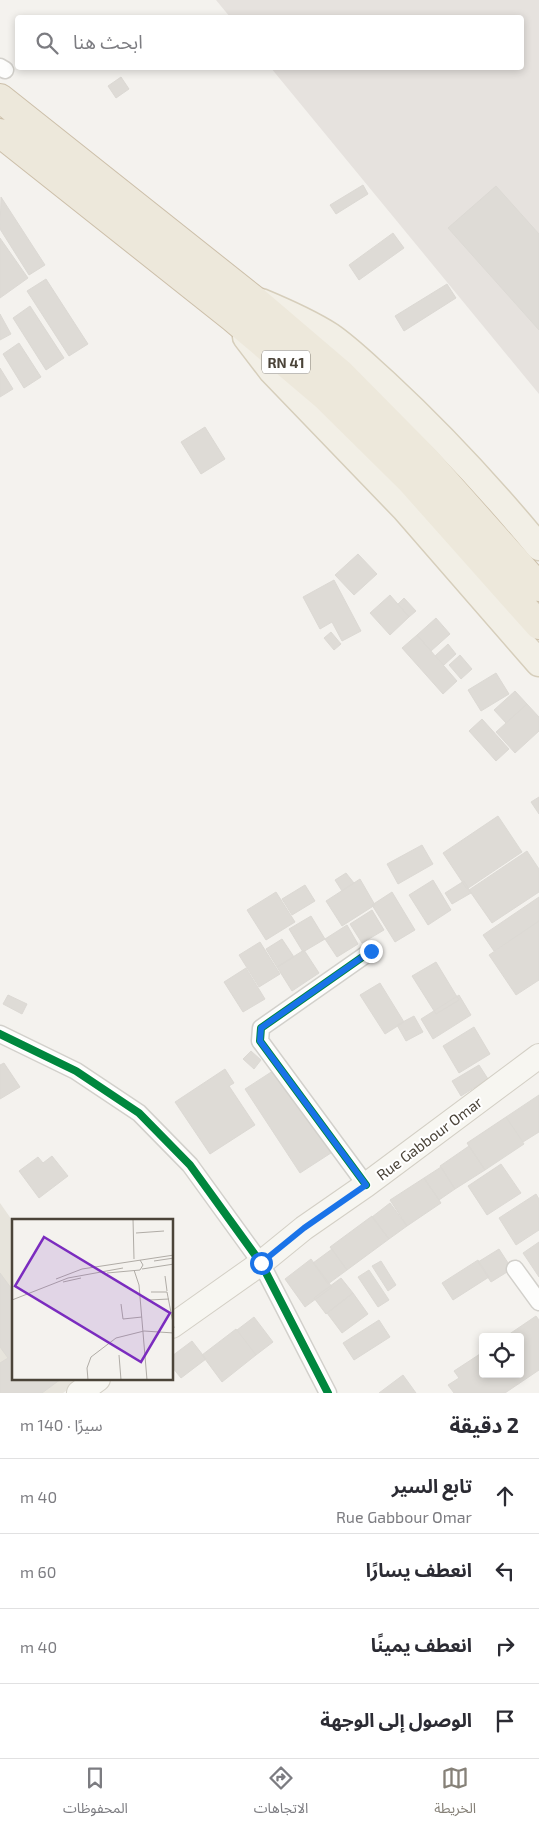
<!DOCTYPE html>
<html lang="ar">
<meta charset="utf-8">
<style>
:root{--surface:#fff;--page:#f7f7f7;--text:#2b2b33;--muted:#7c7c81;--line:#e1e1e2;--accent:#868178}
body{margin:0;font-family:"Exo 2","Noto Sans Arabic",sans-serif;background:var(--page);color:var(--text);direction:rtl}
.controls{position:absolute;right:15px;bottom:15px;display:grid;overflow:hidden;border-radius:5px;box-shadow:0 2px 8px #0003}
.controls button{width:45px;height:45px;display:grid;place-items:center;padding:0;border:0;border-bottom:1px solid var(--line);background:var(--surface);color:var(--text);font:25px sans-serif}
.stop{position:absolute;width:15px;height:15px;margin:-11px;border:4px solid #1a73e8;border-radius:50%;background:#fff}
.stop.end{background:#1a73e8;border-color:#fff;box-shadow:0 1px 5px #0008}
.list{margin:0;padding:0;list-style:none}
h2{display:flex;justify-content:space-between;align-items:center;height:65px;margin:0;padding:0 20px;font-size:21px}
h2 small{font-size:16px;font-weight:400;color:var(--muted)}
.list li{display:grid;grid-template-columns:32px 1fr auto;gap:15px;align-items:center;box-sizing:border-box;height:75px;padding:0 20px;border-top:1px solid var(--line)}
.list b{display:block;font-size:19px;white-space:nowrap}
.list p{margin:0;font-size:16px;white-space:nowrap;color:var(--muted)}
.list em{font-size:16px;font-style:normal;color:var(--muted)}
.icon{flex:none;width:28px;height:28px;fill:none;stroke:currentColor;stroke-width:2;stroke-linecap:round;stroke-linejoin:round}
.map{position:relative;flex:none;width:539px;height:1393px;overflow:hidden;direction:ltr}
.search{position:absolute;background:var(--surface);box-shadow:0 2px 8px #0003;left:15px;right:15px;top:15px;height:55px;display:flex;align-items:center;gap:12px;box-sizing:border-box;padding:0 18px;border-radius:5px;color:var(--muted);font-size:19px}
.sheet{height:365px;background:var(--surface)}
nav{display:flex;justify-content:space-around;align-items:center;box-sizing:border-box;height:70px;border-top:1px solid var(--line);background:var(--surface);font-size:14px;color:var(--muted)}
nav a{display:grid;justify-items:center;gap:2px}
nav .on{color:var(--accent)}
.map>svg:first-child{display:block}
</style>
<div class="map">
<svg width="539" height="1393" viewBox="0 0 539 1393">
<rect width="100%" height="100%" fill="#f4f2ee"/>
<!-- residential -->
<path fill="#e7e4dc" d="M0 1203 14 1223V1379H82L63 1393H0Z"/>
<!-- industrial -->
<path fill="#e6e2de" d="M216 0H539V394L271 68H522V18L230 17Z"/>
<!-- building -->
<path fill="#dedbd6" stroke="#dcd9d4" d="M121 77 129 89 116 98 108 86Z
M363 185 368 194 336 214 330 205Z
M496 186 539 234V330L448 228Z
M1 197 45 265 29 275 0 229Z
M393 233 404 248 359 280 349 265Z
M0 238 28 278 0 298Z
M46 279 88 344 69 356 27 291Z
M447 284 456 298 404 331 395 316Z
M30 306 64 358 46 370 13 318Z
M0 314 11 334 0 340Z
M19 343 41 377 24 388 3 354Z
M0 368 13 389 0 397Z
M205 427 225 459 201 474 181 442Z
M358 554 377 574 354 595 335 575Z
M334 580 361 631 342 641 332 622 320 629 303 597Z
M390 595 409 617 390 635 370 613Z
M404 598 416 611 409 617 398 604Z
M436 618 450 634 431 651 417 635Z
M331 632 341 644 334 650 324 638Z
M417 635 457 681 443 694 402 648Z
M448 644 456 654 444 665 435 656Z
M460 655 472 669 461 679 449 665Z
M496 673 509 694 481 711 468 690Z
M515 691 527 704 506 723 494 710Z
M527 704 539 717V731L515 753 496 732Z
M482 719 509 749 496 761 469 731Z
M539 797V814L531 802Z
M498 816 522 852 467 889 443 853Z
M422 845 433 864 398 884 387 864Z
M527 851 539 869V892L492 923 469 890Z
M346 873 354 883 342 891 335 880Z
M360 879 375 905 342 926 326 901Z
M433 880 451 910 428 925 409 895Z
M464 881 471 893 452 904 445 893Z
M305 885 315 901 292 915 282 899Z
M276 892 295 922 266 940 247 910Z
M392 892 415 930 395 942 372 905Z
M539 897V921L494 951 483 935Z
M372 910 384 930 362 943 350 924Z
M311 916 325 939 303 952 289 929Z
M539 921V980L516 995 489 955Z
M347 925 358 944 337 957 325 939Z
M282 939 294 957 277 967 266 949Z
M260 942 280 974 259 987 239 955Z
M304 950 319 973 292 991 277 967Z
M436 962 459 1000 436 1014 412 976Z
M246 968 265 999 243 1012 224 982Z
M380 983 404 1022 385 1034 360 995Z
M8 995 27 1004 22 1014 3 1004Z
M459 995 471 1015 433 1039 421 1019Z
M414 1016 423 1032 406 1041 397 1025Z
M474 1027 490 1054 459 1073 443 1046Z
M251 1051 261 1060 254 1069 243 1059Z
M4 1063 20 1087 0 1099V1065Z
M479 1065 488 1079 461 1096 452 1081Z
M279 1067 334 1151 300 1173 245 1089Z
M225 1069 234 1083 229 1086 255 1125 210 1154 175 1102Z
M539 1095V1132L523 1142 506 1117Z
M506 1117 524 1144 485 1170 467 1143Z
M469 1146 485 1170 455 1189 440 1166Z
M52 1156 68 1176 39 1198 19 1171 38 1157 43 1163Z
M501 1164 521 1193 487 1215 468 1186Z
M441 1167 455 1189 439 1200 424 1178Z
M424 1178 441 1203 407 1226 390 1200Z
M536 1194 539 1199V1230L516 1245 499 1218Z
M390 1203 407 1226 389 1239 372 1217Z
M372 1216 389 1239 347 1270 330 1247Z
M539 1242V1277L523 1253Z
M332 1249 347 1270 328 1284 313 1263Z
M499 1249 512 1269 491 1282 478 1262Z
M311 1259 332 1287 305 1307 285 1279Z
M478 1260 489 1277 453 1300 442 1283Z
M381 1261 396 1285 388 1291 372 1266Z
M369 1270 389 1300 378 1307 358 1277Z
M0 1273 14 1292V1379H61L42 1393H0V1363L8 1358 0 1347Z
M341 1278 353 1293 326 1314 314 1298Z
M353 1293 368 1314 342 1333 327 1313Z
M536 1316 539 1320V1370L505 1393H454L448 1385 459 1378 454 1371 483 1352V1374H520V1337H505Z
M254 1317 273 1342 256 1355 237 1330Z
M379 1320 390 1337 354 1360 343 1343Z
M236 1329 256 1355 222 1382 202 1355Z
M192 1341 206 1359 181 1378 172 1367V1356Z
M403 1375 416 1393H379Z"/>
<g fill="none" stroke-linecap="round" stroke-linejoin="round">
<defs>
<path id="street" d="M0 67 5 70
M0 1034 76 1071 139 1113 190 1165 261 1263 328 1393
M366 1185 260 1041 261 1028 371 951
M515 1269 539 1302"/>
<path id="secondary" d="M172 1326 261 1263 304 1228 366 1185 539 1056
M79 1393 98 1379"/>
<path id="primary" d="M261 302C285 312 308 322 330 336 349 349 367 367 385 383 440 434 491 489 539 547
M246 337 272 371 405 509 539 663"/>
<path id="highway" d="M0 98 253 299 342 375 425 459 539 587
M0 133 233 318 325 396 410 480 539 625"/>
</defs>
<!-- street casing -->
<use href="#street" stroke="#d2d0cb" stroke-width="19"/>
<!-- secondary casing -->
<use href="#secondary" stroke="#d3cfc5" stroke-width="26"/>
<!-- primary casing -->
<use href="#primary" stroke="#d6cebb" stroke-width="29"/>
<!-- highway casing -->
<use href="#highway" stroke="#ccbfa9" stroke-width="30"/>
<!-- street -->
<use href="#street" stroke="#fdfdfc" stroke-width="16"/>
<!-- secondary -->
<use href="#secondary" stroke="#f7f6f1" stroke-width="24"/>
<!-- primary -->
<use href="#primary" stroke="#f2efe6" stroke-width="26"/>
<!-- highway -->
<use href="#highway" stroke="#ede8db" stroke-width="28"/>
<defs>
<path id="cycleway" d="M0 1034 76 1071 139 1113 190 1165 261 1263 328 1393
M366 1185 260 1041 261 1028 371 951"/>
</defs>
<!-- cycleway casing -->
<use href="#cycleway" stroke="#fff" stroke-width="11"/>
<!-- cycleway -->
<use href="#cycleway" stroke="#00873e" stroke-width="8"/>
</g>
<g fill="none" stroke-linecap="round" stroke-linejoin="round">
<!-- route -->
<path stroke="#1a73e8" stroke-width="6" d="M261 1263 304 1228 366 1185 260 1041 261 1028 371 951"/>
</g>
<g text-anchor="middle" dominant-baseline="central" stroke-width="4" stroke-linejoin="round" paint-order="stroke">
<!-- shield labels -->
<rect fill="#fff" stroke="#817c74" stroke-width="1" x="262" y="350.5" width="48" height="23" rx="4"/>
<g font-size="14" font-weight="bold" fill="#4b4439">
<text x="286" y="362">RN 41</text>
</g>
<!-- street labels -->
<g font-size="15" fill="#4b4439" stroke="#fff">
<text transform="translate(429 1138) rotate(-37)">Rue Gabbour Omar</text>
</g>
</g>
<!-- overview -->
<g transform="translate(12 1219)">
<rect width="161" height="161" fill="#f4f2ee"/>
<path fill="none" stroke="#b0aca6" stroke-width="1" d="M121 0 122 40M124 14 152 12M142 42 162 39M130 50 162 45M122 51 127 66 135 161M95 54 128 51 131 46 128 41M153 57 155 72M44 60 70 50 162 36M51 63 69 59M139 73H155L162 109M0 81 56 59 111 49M137 81 157 80M109 85 111 100 130 98M107 136 109 161M76 161 75 149 79 138 104 119 132 112 162 114"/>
<path fill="#7b2cbf" fill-opacity="0.15" stroke="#7b2cbf" stroke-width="2.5" d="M32 18 158 94 129 143 3 67Z"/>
<rect width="161" height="161" fill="none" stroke="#4b4439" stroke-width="2.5"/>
</g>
</svg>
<div class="controls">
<button><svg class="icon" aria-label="locate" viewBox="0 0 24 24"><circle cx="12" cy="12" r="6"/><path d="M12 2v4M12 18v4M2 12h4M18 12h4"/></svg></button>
</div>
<div class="stop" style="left:261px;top:1263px"></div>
<div class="stop end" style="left:371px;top:951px"></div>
<div class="search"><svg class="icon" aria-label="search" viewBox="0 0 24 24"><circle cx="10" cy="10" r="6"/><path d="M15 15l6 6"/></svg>ابحث هنا</div>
</div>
<section class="sheet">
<h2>2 دقيقة<small>سيرًا · 140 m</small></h2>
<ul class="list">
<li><svg class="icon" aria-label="ahead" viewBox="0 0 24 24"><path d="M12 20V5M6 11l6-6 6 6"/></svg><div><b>تابع السير</b><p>Rue Gabbour Omar</p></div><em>40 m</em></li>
<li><svg class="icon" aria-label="left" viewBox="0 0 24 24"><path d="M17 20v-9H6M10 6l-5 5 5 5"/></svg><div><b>انعطف يسارًا</b></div><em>60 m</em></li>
<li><svg class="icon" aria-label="right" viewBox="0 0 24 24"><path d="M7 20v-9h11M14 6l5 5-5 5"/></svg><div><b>انعطف يمينًا</b></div><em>40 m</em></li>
<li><svg class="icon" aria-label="arrive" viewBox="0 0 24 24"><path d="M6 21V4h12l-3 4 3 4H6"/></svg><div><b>الوصول إلى الوجهة</b></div></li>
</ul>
</section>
<nav>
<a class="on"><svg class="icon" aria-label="map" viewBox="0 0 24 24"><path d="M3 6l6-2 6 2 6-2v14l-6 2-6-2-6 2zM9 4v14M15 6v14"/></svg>الخريطة</a>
<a><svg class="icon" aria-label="directions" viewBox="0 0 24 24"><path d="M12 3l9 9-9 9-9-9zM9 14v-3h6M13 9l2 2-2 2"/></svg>الاتجاهات</a>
<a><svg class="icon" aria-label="saved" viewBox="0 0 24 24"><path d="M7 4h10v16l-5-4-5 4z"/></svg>المحفوظات</a>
</nav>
